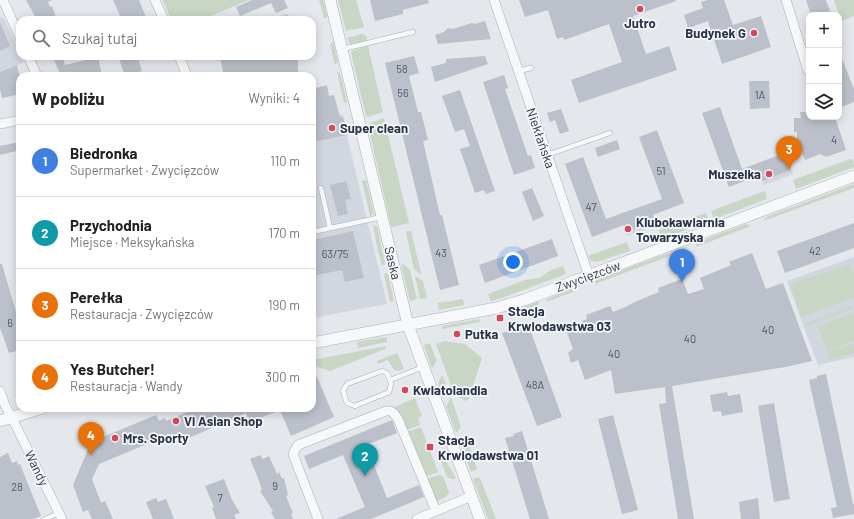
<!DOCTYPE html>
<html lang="pl">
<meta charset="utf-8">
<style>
:root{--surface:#fff;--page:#f6f6f6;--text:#222;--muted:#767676;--line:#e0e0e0;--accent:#0f766e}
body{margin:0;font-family:Barlow,sans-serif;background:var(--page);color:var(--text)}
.controls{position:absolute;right:12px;top:12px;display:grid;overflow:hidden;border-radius:8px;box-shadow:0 2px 10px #0003}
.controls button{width:36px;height:36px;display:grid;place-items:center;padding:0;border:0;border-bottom:1px solid var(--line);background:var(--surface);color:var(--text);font:20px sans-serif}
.you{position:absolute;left:513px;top:262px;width:14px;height:14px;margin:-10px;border:3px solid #fff;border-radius:50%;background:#1a73e8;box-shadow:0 0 0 6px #1a73e833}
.badge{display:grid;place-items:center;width:26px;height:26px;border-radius:50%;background:var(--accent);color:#fff;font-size:13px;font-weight:700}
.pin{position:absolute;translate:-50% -33px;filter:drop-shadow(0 1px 2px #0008)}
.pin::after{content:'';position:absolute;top:21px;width:14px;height:12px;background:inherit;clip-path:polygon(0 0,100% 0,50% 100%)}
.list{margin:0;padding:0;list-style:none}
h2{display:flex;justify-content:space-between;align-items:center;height:52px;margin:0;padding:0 16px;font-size:17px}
h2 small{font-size:13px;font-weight:400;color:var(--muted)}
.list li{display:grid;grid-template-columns:26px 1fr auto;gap:12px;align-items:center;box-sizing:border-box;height:72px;padding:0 16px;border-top:1px solid var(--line)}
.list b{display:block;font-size:15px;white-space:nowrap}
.list p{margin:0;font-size:13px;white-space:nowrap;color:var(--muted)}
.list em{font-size:13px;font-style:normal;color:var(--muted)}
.icon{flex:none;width:22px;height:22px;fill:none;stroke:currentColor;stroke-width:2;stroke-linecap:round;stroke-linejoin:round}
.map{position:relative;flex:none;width:854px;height:519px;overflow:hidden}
.search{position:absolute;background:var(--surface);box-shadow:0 2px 10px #0003;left:16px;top:16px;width:300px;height:44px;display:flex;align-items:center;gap:10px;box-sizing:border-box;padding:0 14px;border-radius:12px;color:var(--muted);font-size:15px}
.panel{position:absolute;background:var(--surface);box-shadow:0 2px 10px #0003;left:16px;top:72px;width:300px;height:340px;border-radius:12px}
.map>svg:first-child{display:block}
</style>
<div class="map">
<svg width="854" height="519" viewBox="0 0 854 519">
<rect width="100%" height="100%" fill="#e4e7ec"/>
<!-- built -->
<path fill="#d2d6de" d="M3 17 24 62 0 72V18Z
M342 114 387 304 312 318V121Z
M785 153 793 174 764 185 756 164Z
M649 204 657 225 627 236 619 214Z
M854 257V357L818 365 787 281Z"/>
<!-- green -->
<path fill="#c9d6c5" d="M163 0H249L201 20H171Z
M319 0H323L327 16 326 18H324Z
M338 0H356L364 27 346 31Z
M834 0H854V16L841 21Z
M286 14H287L292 20H271Z
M362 34 366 36 367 41 351 44 349 43 347 38Z
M333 41 338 62 335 65 330 44Z
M368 46 383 112 368 117 366 116 351 53 352 51Z
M337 72 340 73 347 101 346 103H344Z
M384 118 409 223 393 227 391 226 368 125 370 123Z
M850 159 853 160 854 167 796 189 793 180Z
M366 180 374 214 370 216 362 181Z
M854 184V188L763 221 766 217Z
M765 191 767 199 714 219 711 211Z
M706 213 709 221 662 239 659 230Z
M746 224 751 226 696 247V243Z
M373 225 377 226 385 263 384 265H382L377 247Z
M407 231H411L421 273 420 274 414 269 406 233Z
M627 242 630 251 597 262 591 261 588 256Z
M685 247 688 249 595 284V281L598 279Z
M404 264 410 270 417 299 410 301 401 265Z
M850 264 854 275V298L801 317 790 284Z
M563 266 566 274 505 297 491 301 488 294 525 280 539 278 551 270Z
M386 273 388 274 394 301 390 302 384 274Z
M415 276 423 281 427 298 420 299Z
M572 289 573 292 546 302 547 299Z
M463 299 464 305 439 310 438 303Z
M539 301 538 305 518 312 516 310Z
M851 307 852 309 806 326 805 324Z
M854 313V341L827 351 818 326Z
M479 319 480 322 442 329V326Z
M387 337V342L358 348 357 342Z
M445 341 449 342 465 344 482 358 469 399 466 401 454 394 436 344Z
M430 343 435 357 437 360 432 369 424 345Z
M854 344V353L829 360 827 352Z
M386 346 385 349 330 371 312 365V360Z
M397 353 404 369 398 371 394 370 388 360 378 364 377 361Z
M442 375 446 384 441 393 438 384Z
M451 397 461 427 456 433 446 407Z
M415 398 422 416 418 418 420 425 406 430 391 409Z
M421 427 438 472 425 477 407 432Z
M466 438 477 469 471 472 461 445Z
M441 453 456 478 453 479 447 477 439 456Z
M439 475 443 476 449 492 446 497 435 502 426 479Z
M478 477 480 478 496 519H488L473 479Z"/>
<!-- building -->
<path fill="#bbc0ca" d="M26 0H52L48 2 50 7 52 6 57 20H37Z
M113 0H139L147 20H122Z
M252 0H284L288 8 276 13 271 3 240 16 236 7Z
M370 0H428L429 3 403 10V14L375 21Z
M519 0H676V1L633 16 646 54 669 46 677 70 579 103 571 80 622 62 609 24 564 40 563 37 557 39 548 10 525 17Z
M708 0H724L733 25 761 16 771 47 722 64 708 21 688 28 684 15 703 8 701 2Z
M806 0H826L830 11 820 15H811Z
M485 21 491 39 438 44 435 35 444 32 448 28 453 29 472 23 475 24Z
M0 23 10 46 0 51Z
M839 51 854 89V102L839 108Z
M62 56 65 65 98 57 102 76H61L54 60Z
M118 56H137L142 71 125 76Z
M231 56H298V70L300 76H224L220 58Z
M414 56 419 73 409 76 418 112H421L428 140 423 141 440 215H442L459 285 440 290 385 63Z
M485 56 488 64 435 82 431 67 446 63V59Z
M17 65 20 78V94L2 98 0 89V72Z
M504 75 508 88 505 89 528 156 531 155 535 168 514 175 483 82Z
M749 81H769L770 108 750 109Z
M327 85 329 96 334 95 340 117 343 116 347 135 312 142V89Z
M460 90 495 191 486 194 484 190 475 193 460 149 470 146 464 129 455 132 442 96Z
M720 107 742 169 785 153 791 170 762 181 760 175 729 187 702 113Z
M561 109 569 131 560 134 555 120 550 122 547 113Z
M800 112H809V117H835L846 150 826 157 820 154 805 160 797 141V132H794V118H801Z
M657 130 684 203 653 215 655 221 626 232 624 225 592 237 565 164 583 157 606 219 662 199 639 137Z
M617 140 620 149 598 157 595 148Z
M20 142V150L0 155V146Z
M346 181 351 199 345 200 348 214 338 216 330 185Z
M532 188 544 216 533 221 522 192Z
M854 223V248L785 273 777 251Z
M353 231 364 278 345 282 342 270 312 276V240Z
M552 239 558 256 485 283 479 265Z
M752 253 766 289 783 283 812 361 785 367 672 386 694 519H678L659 404 666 403 665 387 615 394 611 370 585 380 578 360 571 363 570 359 568 353 573 349 566 330 583 323 582 321 587 319 586 315 610 306 613 312 623 308 637 301 659 292 658 288 682 279 688 294 704 289 700 278 731 265 729 262Z
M0 264H2L16 312 20 310V350L9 353 0 328Z
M528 324 562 417 537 426 502 333Z
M312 365 334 417 291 436 280 410 250 422 246 413 175 444 171 434 99 464 92 479 101 503 105 501 113 519H92L88 510 83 512 73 485 91 442 156 415 159 421 165 418 166 421 197 408H312Z
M826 374 853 504H854V514L833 518 831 508 837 507 809 380 817 378V376Z
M727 392 728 396 740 394 743 412 722 416 721 411 713 412 710 395Z
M774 403 790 499 774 502 758 406Z
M613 415 638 510 622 514 598 419Z
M392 420 397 433 366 445 387 498 419 485 424 497 371 519H336L365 507 343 455 309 469 304 456Z
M522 431 549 519H530L505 438 514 436 513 434Z
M8 453 12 463 17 461 18 465 20 464 41 516 33 519H0V457Z
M260 455 263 459 269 456 277 474 279 472 282 479 284 478 288 495 286 496 293 513 291 514 293 519H275L271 512 273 511 260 491 262 490 258 478 250 459Z
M224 479 232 500 240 513 234 515 236 519H216L212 508 214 507 205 486Z
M156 498 158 502 166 499 174 519H153L146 502Z
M758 498 760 519H741L739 502Z"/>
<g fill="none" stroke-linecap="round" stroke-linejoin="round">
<defs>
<path id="service" d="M343 49 413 32
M519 71 531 68
M547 155 610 133
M321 188 330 228
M312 232 382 217
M390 380 387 373 382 371 347 384 343 391 347 403 355 406 389 392 391 384 390 380 423 367
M45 519 59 513"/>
<path id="minor" d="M3 0 20 38
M155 0 164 20
M494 0 589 276
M786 0 808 71
M28 56 37 76
M179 56 187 76
M0 124 20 120
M0 391 5 405 18 430 62 519
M318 519 293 454 298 445 386 411C392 410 395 414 398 419L436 511
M417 519 472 496"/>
<path id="tertiary" d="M330 0 408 325 480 519
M312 343 496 308 524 300 854 176
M0 421 43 408"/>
</defs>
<!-- service casing -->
<use href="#service" stroke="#a9aeb7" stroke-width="5.5"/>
<!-- minor casing -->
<use href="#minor" stroke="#a9aeb7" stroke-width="10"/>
<!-- tertiary casing -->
<use href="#tertiary" stroke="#a9aeb7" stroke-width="12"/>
<!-- service -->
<use href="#service" stroke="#f7f8fa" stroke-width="4.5"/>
<!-- minor -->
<use href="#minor" stroke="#f7f8fa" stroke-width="9"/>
<!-- tertiary -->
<use href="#tertiary" stroke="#f7f8fa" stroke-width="11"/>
</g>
<!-- markers -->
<g fill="#d1495b" stroke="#f4f6f9" stroke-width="1.5">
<circle cx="640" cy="9" r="4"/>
<circle cx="754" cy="33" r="4"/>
<circle cx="332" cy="128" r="4"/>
<circle cx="769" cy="174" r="4"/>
<circle cx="628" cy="229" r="4"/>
<rect x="496" y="314" width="8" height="8" rx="2"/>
<circle cx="457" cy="334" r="4"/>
<circle cx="405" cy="390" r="4"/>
<circle cx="176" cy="421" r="4"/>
<circle cx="115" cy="438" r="4"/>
<rect x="426" y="443" width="8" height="8" rx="2"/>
</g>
<g text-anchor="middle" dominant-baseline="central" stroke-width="3.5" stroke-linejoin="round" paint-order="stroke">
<!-- number labels -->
<g font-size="11" fill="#4f5766">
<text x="402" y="68">58</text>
<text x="403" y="92">56</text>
<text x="760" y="94">1A</text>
<text x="834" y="139">4</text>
<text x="661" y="170">51</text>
<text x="591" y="206">47</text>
<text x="815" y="250">42</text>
<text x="441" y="252">43</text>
<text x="335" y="253">63/75</text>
<text x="10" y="322">6</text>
<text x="768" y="329">40</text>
<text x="690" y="338">40</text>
<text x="614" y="353">40</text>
<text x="535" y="384">48A</text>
<text x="275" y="485">9</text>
<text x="17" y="486">28</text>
<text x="220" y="497">7</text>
</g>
<!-- poi labels -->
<g font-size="13" font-weight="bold" fill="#2b3445" stroke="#f4f6f9" text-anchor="start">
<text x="640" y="23" text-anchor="middle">Jutro</text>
<text x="746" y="33" text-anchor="end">Budynek G</text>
<text x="340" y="128">Super clean</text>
<text x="761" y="174" text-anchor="end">Muszelka</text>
<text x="636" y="222">Klubokawiarnia<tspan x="636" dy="15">Towarzyska</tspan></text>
<text x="508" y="311">Stacja<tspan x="508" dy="15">Krwiodawstwa 03</tspan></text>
<text x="465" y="334">Putka</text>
<text x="413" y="390">Kwiatolandia</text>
<text x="184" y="421">Vi Asian Shop</text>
<text x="123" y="438">Mrs. Sporty</text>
<text x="438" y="440">Stacja<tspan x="438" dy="15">Krwiodawstwa 01</tspan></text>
</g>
<!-- street labels -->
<g font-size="13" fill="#2b3445" stroke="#f4f6f9">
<text transform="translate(541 138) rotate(71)">Niekłańska</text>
<text transform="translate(393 263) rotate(77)">Saska</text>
<text transform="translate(588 276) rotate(-20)">Zwycięzców</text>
<text transform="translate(37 468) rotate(64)">Wandy</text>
</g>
</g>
</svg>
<div class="controls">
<button>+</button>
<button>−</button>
<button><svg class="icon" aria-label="layers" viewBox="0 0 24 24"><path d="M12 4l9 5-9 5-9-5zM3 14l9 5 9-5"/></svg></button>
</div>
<div class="you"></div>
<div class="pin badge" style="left:682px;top:282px;background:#3f7fe0">1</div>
<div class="pin badge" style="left:365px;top:476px;background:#0f9aa8">2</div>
<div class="pin badge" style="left:789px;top:169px;background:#e8710a">3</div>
<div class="pin badge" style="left:91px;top:455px;background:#e8710a">4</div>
<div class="search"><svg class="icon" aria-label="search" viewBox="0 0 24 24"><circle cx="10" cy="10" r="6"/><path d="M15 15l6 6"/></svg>Szukaj tutaj</div>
<section class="panel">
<h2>W pobliżu<small>Wyniki: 4</small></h2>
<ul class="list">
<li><span class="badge" style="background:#3f7fe0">1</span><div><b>Biedronka</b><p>Supermarket · Zwycięzców</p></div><em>110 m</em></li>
<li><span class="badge" style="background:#0f9aa8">2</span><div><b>Przychodnia</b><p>Miejsce · Meksykańska</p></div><em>170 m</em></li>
<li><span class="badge" style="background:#e8710a">3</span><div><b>Perełka</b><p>Restauracja · Zwycięzców</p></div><em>190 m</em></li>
<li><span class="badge" style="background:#e8710a">4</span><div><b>Yes Butcher!</b><p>Restauracja · Wandy</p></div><em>300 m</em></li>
</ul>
</section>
</div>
